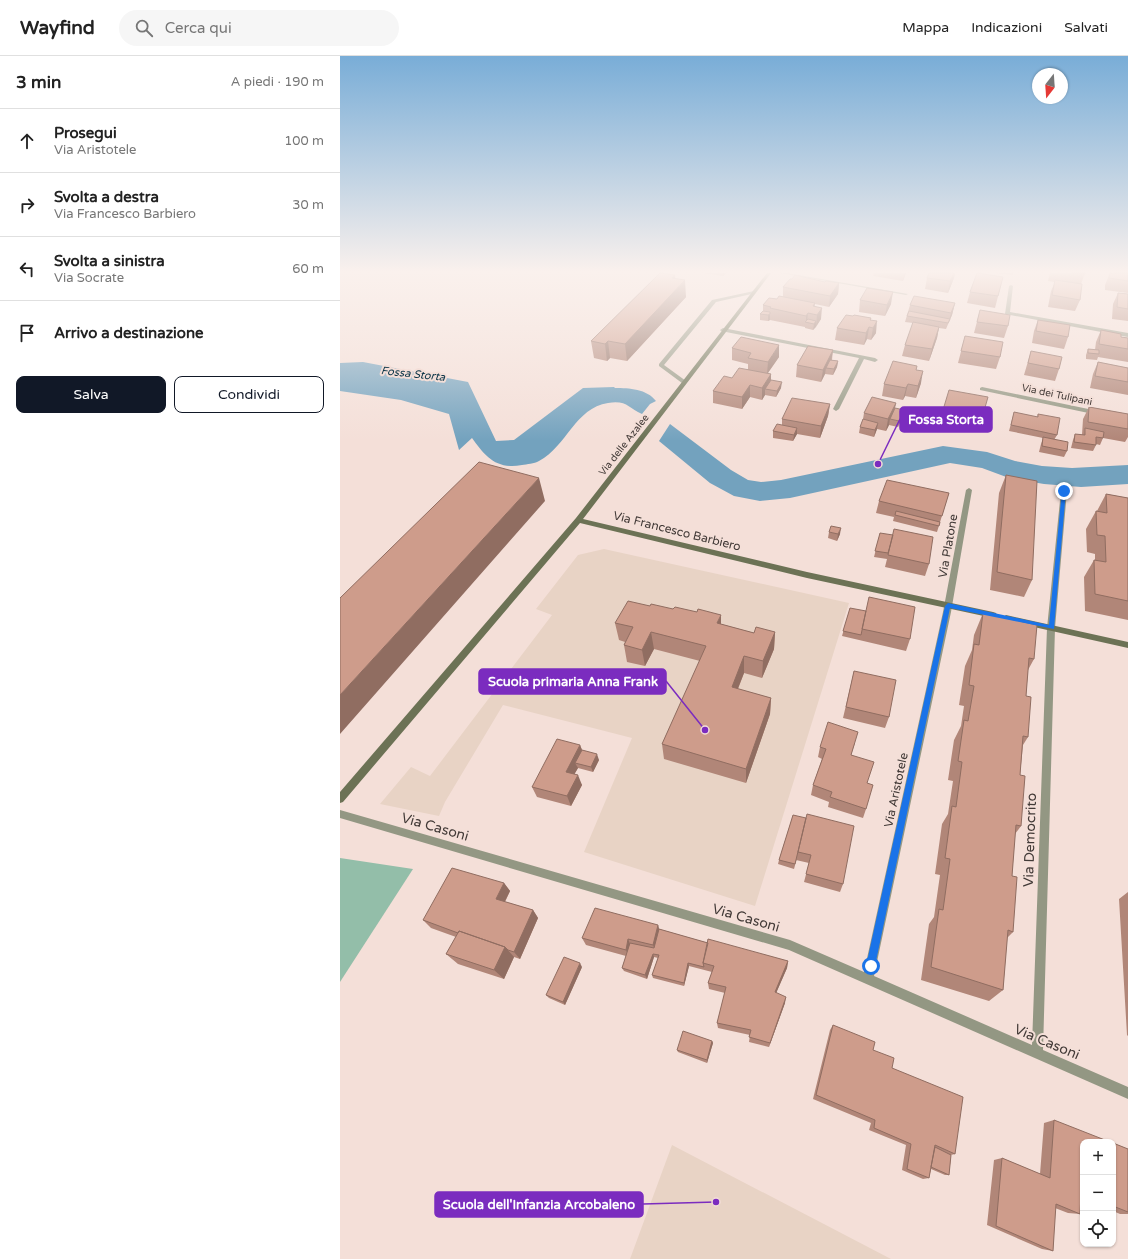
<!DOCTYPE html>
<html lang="it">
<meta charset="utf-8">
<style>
:root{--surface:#fff;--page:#f6f6f6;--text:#222;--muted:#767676;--line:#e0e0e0;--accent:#111827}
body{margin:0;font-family:"Varela Round",sans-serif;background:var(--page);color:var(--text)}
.controls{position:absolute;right:12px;bottom:12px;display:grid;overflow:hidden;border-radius:8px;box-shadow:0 1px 3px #0004}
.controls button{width:36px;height:36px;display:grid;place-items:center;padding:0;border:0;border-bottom:1px solid var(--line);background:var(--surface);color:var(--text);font:20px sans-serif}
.compass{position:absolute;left:692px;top:12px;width:36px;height:36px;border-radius:50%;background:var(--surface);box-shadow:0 1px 3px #0004;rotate:197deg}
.stop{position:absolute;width:12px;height:12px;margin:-9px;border:3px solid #1a73e8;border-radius:50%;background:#fff}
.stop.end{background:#1a73e8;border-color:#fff;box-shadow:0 1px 4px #0008}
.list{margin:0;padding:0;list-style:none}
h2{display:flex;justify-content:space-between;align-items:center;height:52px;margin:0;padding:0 16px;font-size:17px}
h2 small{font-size:13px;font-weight:400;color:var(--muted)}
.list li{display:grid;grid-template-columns:26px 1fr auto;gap:12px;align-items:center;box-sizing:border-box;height:64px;padding:0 16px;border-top:1px solid var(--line)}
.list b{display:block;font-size:15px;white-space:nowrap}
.list p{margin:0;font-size:13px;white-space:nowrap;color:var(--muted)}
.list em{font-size:13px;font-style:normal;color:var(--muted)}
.actions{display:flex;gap:8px;padding:12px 16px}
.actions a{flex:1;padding:9px 0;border:1px solid var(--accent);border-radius:8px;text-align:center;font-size:14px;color:var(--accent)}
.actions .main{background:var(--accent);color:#fff}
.icon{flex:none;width:22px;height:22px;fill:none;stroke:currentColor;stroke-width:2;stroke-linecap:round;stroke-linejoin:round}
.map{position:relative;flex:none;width:788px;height:1203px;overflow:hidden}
header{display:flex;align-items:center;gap:24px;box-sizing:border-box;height:56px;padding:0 20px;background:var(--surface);border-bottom:1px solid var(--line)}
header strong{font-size:19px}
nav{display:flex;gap:22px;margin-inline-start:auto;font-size:14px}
.search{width:280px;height:36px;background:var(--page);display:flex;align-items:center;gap:10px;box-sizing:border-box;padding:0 14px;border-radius:22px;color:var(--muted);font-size:15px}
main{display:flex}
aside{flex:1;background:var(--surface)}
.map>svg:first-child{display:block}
</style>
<header>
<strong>Wayfind</strong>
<div class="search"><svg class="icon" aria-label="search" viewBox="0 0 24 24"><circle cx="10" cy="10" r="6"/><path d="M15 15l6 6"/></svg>Cerca qui</div>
<nav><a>Mappa</a><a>Indicazioni</a><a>Salvati</a></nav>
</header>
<main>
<aside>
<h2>3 min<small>A piedi · 190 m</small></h2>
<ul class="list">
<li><svg class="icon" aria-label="ahead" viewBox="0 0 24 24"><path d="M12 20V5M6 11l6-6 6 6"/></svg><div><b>Prosegui</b><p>Via Aristotele</p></div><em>100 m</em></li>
<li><svg class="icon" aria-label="right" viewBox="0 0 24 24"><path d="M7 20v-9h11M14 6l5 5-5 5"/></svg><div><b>Svolta a destra</b><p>Via Francesco Barbiero</p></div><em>30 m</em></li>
<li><svg class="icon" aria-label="left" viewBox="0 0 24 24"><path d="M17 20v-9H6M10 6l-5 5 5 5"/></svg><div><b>Svolta a sinistra</b><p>Via Socrate</p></div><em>60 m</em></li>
<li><svg class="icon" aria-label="arrive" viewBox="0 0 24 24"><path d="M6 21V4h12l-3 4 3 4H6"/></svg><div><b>Arrivo a destinazione</b></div></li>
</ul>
<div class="actions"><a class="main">Salva</a><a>Condividi</a></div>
</aside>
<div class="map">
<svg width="788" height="1203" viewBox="0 0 788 1203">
<rect width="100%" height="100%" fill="#f4dfd8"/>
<!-- education -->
<path fill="#e8d3c5" d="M264 493 509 547 415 850 244 796 292 682 163 649 105 746 99 760 40 748 71 711 90 720 212 559 196 553 238 499Z
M332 1089 551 1203H290Z"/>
<!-- green -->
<path fill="#93bea9" d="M0 802 73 813 0 926Z"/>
<!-- water -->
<path fill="#73a2be" d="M23 306 128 326 156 385 174 384 243 332 274 331 275 332C289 332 307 333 316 345L310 348 302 358C288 352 287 344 268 347 235 352 227 390 199 405 194 408 187 408 182 409 156 414 145 400 132 382L119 394 109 358 61 344 0 335V307Z
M330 368 391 414 408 424 421 426 441 424 603 390 647 396 675 405 702 410 732 412 788 409V428L741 431 704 428 669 422 642 412 610 407 450 442 420 445 394 440 370 427 319 385Z"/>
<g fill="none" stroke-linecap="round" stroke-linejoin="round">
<!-- street -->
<path fill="#939783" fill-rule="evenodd" d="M440 217H447L568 238 566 239Z
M671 229 673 230 670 256 788 277V281L665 258 669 230Z
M414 235H416V237L376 246 324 309 346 325V327H342L319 310V308L372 244Z
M383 272 535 302 538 304 535 306 524 303 499 353 496 355 493 353 519 302 381 275 380 274Z
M642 331 758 355 761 357 758 359 640 334V332Z
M629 432 632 434 611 556 534 920 692 989 707 572 721 435 724 433 726 434 727 435 715 572 703 994 788 1031V1043L449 894 0 762V754L450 884 524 916 603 556 626 434Z"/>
<!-- secondary -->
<path fill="#6c7255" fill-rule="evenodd" d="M427 217H431L243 463 467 516 653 556 656 557 657 559 656 561 653 562 467 522 240 467 3 746 0 747V736L236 462Z
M666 559 788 586V592L663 564 662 562Z"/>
</g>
<!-- wall -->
<path fill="#b18678" d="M363 217H386L383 220Z
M534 217H566L563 225 533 220Z
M589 217H615L614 222 608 237 585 233 587 222Z
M655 217H673V219Z
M710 217H745L741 228 740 244 735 255 708 251 711 235 715 226 708 225Z
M770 217 774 218V217H788V237L765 234V229Z
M663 221 655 252 627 247 630 236Z
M335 223 346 241 287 305 270 302 267 305 254 302 251 285Z
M485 226 499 227 498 238 489 251 475 248V250L481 263 473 274 465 272V271L430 264 428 265 420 264V258L423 255V249L443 241V231Z
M778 237 788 238V265L772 263 773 248Z
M520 244 551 248 545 260 519 256Z
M615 247 612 259 606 273 599 272 597 282 589 305 562 300 565 289 573 267 565 266 570 249Z
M640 254 668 270 664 282 634 277Z
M513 260 531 262V264L536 277 531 284 527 283 524 289 495 284 497 272Z
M698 264 728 281 724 293 692 287 694 275Z
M761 274 781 281 788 282V306L758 301 757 304 746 303V299L748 293 755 294 756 286Z
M625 280 660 301 656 313 618 307Z
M392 292 439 301 428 317 431 318V324L441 332 436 341 425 339 422 344 410 341 402 353 373 347V335L392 322 408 313V308L392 304Z
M493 294 492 304 498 305 497 311 493 319 485 318 481 326 456 321 457 309Z
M691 295 719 313 715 325 684 319Z
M758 306 788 312V339L750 332 753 318Z
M576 314 581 327 576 342 565 340 563 344 542 340 544 328Z
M556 347 555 352 562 361 558 371 549 369 546 375 537 373 534 381 519 377 520 371 523 363 524 357Z
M490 348 488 360 480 382 457 378 453 385 433 382V375L442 369V363Z
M749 351 788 358V381L785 386 763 382 760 389 756 388V389L753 395 731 392 733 384 735 378 742 379 743 363Z
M603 354 642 362 638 374 599 366Z
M674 356 697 361 698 358 717 379 714 384 727 395 724 401 699 396 701 388 703 382 669 375Z
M666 419 692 524 684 541 650 534 659 437Z
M609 437 597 476 553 465 554 461 536 457 539 445Z
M766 438 788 442V564L745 555 744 521 754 504H755V498L747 496 746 473 756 455H757Z
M489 476 500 478 497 485 488 482Z
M540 477 589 508 585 520 545 511 547 503 534 501Z
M510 552 570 583 566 595 502 580Z
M643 557 694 603 688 614 686 640 688 681 683 689 680 719 681 770 675 778 672 820 673 876 667 882 663 934 649 945 581 924 589 868 594 861 600 819 595 818 602 768 608 758 613 725 608 724 614 684 621 670 624 650 619 649 625 610 632 594 634 579Z
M275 567 381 568 414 577 435 576 434 593 422 622 404 617 398 633 431 642 430 658 406 727 324 703 322 688 360 605 314 593 305 610 287 606 284 589 285 586 279 584Z
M514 615 549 661 545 672 503 662Z
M515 687 511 699 527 727 526 753 523 762 488 751 489 746 471 739 473 729 482 703 478 701 480 691Z
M240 689 242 694 259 704 253 716 238 712 234 718 242 729 231 750 197 741 192 731Z
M453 759 503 828 500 836 464 826 469 807 456 804 457 802 454 813 438 808 439 804Z
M164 827 170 835 165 846 193 854 198 862 180 903 174 901 164 923 118 908 106 898 116 881 91 872 83 864Z
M788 836V980L787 979 779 843Z
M318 869 319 873 368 887 448 905 447 912 436 937 445 947 429 991 409 986 410 979 378 972 377 967 385 937 369 933 368 927 372 916 349 910 344 930 313 922 312 919 318 902 314 901 307 923 284 915 282 912 286 900 246 889 242 882Z
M242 911 225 949 209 942 206 939Z
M493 969 533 994 552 1012 615 1098 611 1099 609 1119H605L591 1113 589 1122 583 1123 562 1114 566 1089 529 1074 531 1067 473 1043 490 974Z
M372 985 373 987 367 1007 338 996 337 994Z
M714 1064 743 1086V1143L741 1142 740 1158 728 1157 715 1152 713 1195 702 1193 647 1169 654 1104 662 1102 700 1118 704 1067Z
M773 1087 788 1093V1158H780L773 1155Z"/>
<!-- shaded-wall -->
<path fill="#906d61" d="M383 217H386L383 220Z
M564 217H566L563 225Z
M614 217H615L614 222 608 237 610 225Z
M335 219 336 234 345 224 346 241 287 305 285 288 332 222Z
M499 227 498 238 489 251 490 240Z
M553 236 551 248 545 260 547 249Z
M615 247 612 259 608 268 611 257Z
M482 252 481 263 476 271 477 259Z
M468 257 467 267H466V260Z
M430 258V264L428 265V259Z
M531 262 527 283 524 289 526 277Z
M476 265V271L473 274 474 268Z
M537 265 536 277 531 284 533 272Z
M599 271 597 282 589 305 592 293Z
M268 285 270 302 267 305 265 288Z
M439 289V301L427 318 428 306Z
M493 294 491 306 486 312 485 318 481 326 483 314Z
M498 305 497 311 493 319 494 313Z
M583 315 581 327 576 342 578 330Z
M431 318V330L425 333V339L422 344V332Z
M442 326 441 332 436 341 437 335Z
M568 328 565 340 563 344 566 332Z
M410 329V341L402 353V341Z
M556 347 553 359 550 363 549 369 546 375 548 363Z
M490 348 488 360 480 382 481 370Z
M564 354 562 361 558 371 559 365Z
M538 367 537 373 534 381 535 374Z
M457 372V378L453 385 454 379Z
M199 422 205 445 0 678V639Z
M501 472 500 478 497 485 498 478Z
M381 559V576L377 567Z
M311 576 314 593 305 610 302 594Z
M435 576 434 593 422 622 423 605Z
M404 600V617L392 647V631Z
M431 642 430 658 406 727V713Z
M240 689 244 699 235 707 238 712 230 726 226 716Z
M257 698 259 704 253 716 251 711Z
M238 719 242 729 231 750 227 740Z
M164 827 170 835 162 851 156 843Z
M193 854 198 862 180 903 174 896Z
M318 869 320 877 316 896 313 889Z
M288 883 291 890 289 901 286 894Z
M165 891 174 901 164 923 154 914Z
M313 898 314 901 307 923 305 919Z
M448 905 447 912 434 942 435 936Z
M240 907 242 911 225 949 223 946Z
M348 907 349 910 344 930V927Z
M446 941 445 947 429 991 430 987Z
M372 985 373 987 367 1007V1004Z"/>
<!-- building -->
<path fill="#ce9c8b" stroke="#906d61" d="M320 217 335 219 332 222 345 224 285 288 268 285 265 288 251 285Z
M589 217H614L610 225 587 222Z
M637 217 663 221 658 240 630 236Z
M732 217H745V218Z
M770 217 775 218V217H788V225L769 222Z
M455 219 485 226 486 225 499 227 490 240 443 231 450 223H452Z
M715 224 742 228 740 244 712 239Z
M527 232 553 236 547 249 520 244Z
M778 237 788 238V253L777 251Z
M439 240 475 247 473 250 482 252 477 259 468 257 466 260 430 252 431 251 423 249 429 242 437 243Z
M574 240 615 247 611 257 570 249Z
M640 254 670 259 668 270 637 266Z
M423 255 430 256V258L428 259 420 258Z
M569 255 610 263 608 267 567 260Z
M506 259 513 260 514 259 531 262 530 264 537 265 533 272 529 271 526 277 497 272Z
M468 263 476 265 474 268 465 266Z
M698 264 730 269 728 281 696 275Z
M573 266 599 271 592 293 565 289Z
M761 274 781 278V281L788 282V293L759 288Z
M625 280 663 286 660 301 621 295Z
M401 281 439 289 428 306 408 302 411 297 392 292Z
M468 290 493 294 483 314 457 309Z
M748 293 759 294V298L748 297Z
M691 295 722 301 719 313 688 307Z
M490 304 498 305 494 313 486 312Z
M553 305 577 310 576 314 583 315 578 330 568 328 566 332 544 328Z
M758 306 788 312V326L755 320Z
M399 312 431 318 422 332 410 329 402 341 373 335 384 320 392 322Z
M431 324 442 326 437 335 425 333Z
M609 334 648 341 642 362 603 354Z
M532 341 556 347 548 363 524 357Z
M452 342 490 348 481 370 442 363Z
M749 351 788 358V373L748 366Z
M555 352 564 354 559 365 550 363Z
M674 356 698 361V358L720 362 717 379 671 369Z
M523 363 538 367 535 374 520 371Z
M437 368 457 372 454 379 433 375Z
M745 372 764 376 763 382 756 381V389L734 386 735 378 745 379Z
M703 381 728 386 727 395 702 390Z
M139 406 199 422 0 639V542Z
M666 419 697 425 692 524 657 516Z
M547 424 609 437 602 460 539 445Z
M766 438 788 442V545L755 538 754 504 766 506 765 480 757 479 756 455 767 457Z
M556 455 600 466 599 470 555 459Z
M491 470 501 472 498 478 489 476Z
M554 473 593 481 589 508 548 499Z
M540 477 553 479 548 497 535 495Z
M529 541 575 551 570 583 522 573Z
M288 545 310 550 311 548 333 553 335 551 357 556 358 553 381 559 377 567 414 577 416 571 435 576 423 605 404 600 392 631 431 642 406 713 322 688 366 590 311 576 302 594 284 589 293 571 275 567Z
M510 552 526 555 521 579 503 575Z
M643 557 697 569 694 603 689 602 686 640 691 641 688 681 683 680 680 719 685 720 681 770 676 769 672 820 677 821 673 876 668 874 663 934 591 911 599 853 603 854 610 803 605 802 612 750 616 751 622 706 618 705 624 664 628 665 634 630 629 629 634 588 639 589Z
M514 615 556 624 549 661 506 651Z
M488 666 518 676 511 699 534 706 527 727 533 729 526 753 490 741 492 736 473 729 486 693 480 691Z
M217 683 240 689 226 716 238 719 227 740 192 731Z
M242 694 257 698 251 711 235 707Z
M467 758 514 770 503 828 466 818 471 799 458 796Z
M453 759 466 762 455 808 439 804Z
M112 812 164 827 156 843 193 854 174 896 168 894 165 891 119 875 118 877 83 864Z
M255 852 318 869 313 889 288 883 286 894 242 882Z
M319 873 368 887 363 907 364 911 348 907 344 927 312 919 319 899 313 898 305 919 282 912 290 887 314 892Z
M119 875 165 891 154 914 106 898Z
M368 883 448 905 435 936 446 941 430 987 409 981 411 974 377 967 386 931 368 927 374 910 363 907Z
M224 901 240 907 223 946 206 939Z
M493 969 535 986 533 994 554 1002 552 1012 623 1041 615 1098 595 1089 589 1122 567 1113 571 1088 534 1072 535 1064 476 1039Z
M343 975 372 985 367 1004 337 994Z
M714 1064 770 1086H743V1138H741L740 1158 716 1148 713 1195 656 1170 662 1102 710 1122Z
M773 1087 788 1093V1156L773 1150Z
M595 1091 611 1099 609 1119 591 1111Z"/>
<!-- sky -->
<linearGradient id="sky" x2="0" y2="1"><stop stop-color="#79add7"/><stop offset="0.56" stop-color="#faf1ed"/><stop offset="1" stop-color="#faf1ed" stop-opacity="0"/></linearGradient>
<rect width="788" height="385" fill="url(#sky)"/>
<!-- route -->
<path fill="#1a73e8" d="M722 434 726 435 714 573 610 552 535 910 534 913 531 914 528 913 526 910 605 550 608 547 709 569Z"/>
<g text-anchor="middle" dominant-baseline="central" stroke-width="4" stroke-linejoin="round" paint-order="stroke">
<!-- far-street labels -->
<g font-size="10" fill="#423a37" stroke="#f4dfd8">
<text transform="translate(717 339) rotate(12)">Via dei Tulipani</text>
<text transform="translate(284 389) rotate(-52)">Via delle Azalee</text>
</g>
<!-- far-water labels -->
<g font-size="11" font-style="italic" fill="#083346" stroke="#f4dfd8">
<text transform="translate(73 318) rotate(6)">Fossa Storta</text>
</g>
<!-- street labels -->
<g font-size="12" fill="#423a37" stroke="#f4dfd8">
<text transform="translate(337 475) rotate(14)">Via Francesco Barbiero</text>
<text transform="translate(608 490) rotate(-80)">Via Platone</text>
<text transform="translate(556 734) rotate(-78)">Via Aristotele</text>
</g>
<!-- near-street labels -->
<g font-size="14" fill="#423a37" stroke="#f4dfd8">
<text transform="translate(95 771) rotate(16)">Via Casoni</text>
<text transform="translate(690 784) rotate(-88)">Via Democrito</text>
<text transform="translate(406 862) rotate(16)">Via Casoni</text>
<text transform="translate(707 986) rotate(23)">Via Casoni</text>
</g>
</g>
<!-- callouts -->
<path fill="none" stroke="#7b2cbf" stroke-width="1.5" d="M538 408L560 363M365 674L326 625M376 1146L303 1148"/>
<g fill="#7b2cbf" stroke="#f4dfd8" stroke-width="1.5">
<circle cx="538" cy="408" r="4"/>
<circle cx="365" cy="674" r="4"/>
<circle cx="376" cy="1146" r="4"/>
</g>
<g fill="#7b2cbf" stroke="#7b2cbf" stroke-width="1.5">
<rect x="560" y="351" width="92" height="25" rx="4"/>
<rect x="139" y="613" width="187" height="25" rx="4"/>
<rect x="95" y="1136" width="208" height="25" rx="4"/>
</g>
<g font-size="13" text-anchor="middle" font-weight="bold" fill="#fff">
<text x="606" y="368">Fossa Storta</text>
<text x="233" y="630">Scuola primaria Anna Frank</text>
<text x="199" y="1153">Scuola dell'Infanzia Arcobaleno</text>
</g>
</svg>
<div class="controls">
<button>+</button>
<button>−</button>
<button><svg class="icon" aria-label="locate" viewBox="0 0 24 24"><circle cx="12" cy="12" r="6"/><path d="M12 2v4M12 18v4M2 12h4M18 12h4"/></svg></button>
</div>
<svg class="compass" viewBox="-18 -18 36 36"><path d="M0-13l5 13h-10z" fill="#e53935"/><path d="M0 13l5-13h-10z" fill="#767676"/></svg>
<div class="stop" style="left:531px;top:910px"></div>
<div class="stop end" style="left:724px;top:435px"></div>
</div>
</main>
